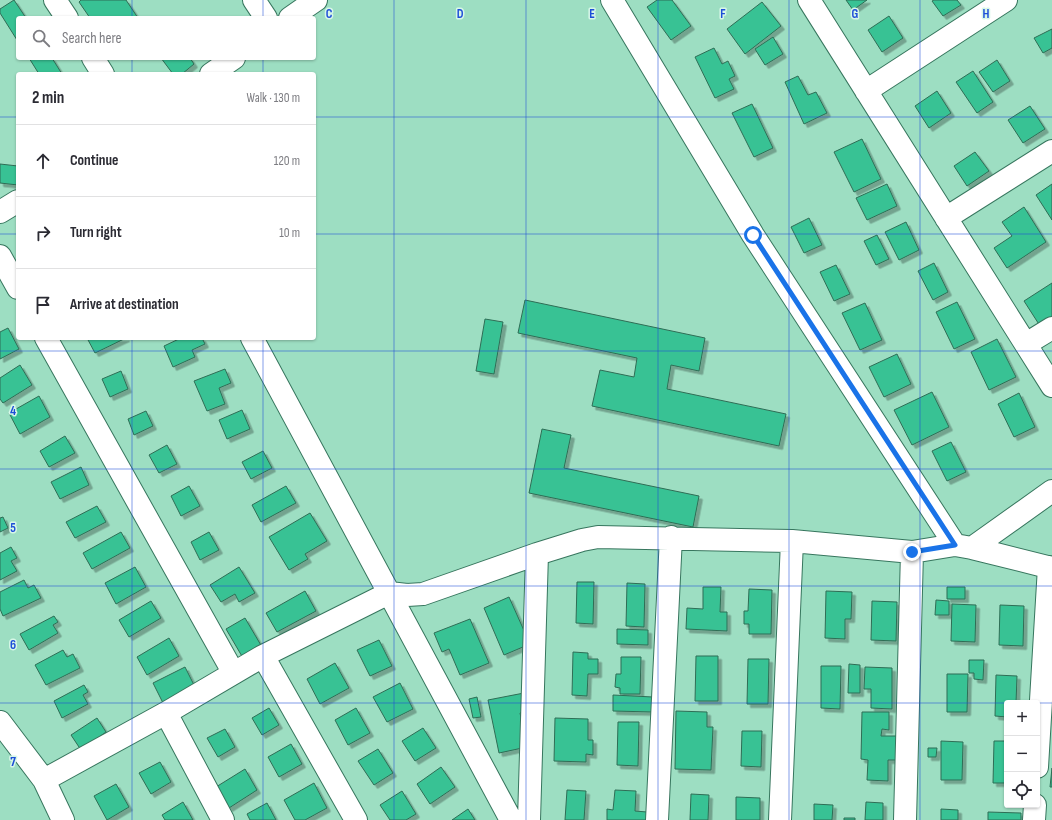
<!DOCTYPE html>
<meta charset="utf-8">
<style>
:root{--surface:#fff;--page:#f2f2f3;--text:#2b2b33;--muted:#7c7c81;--line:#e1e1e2}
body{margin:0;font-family:"Sofia Sans Condensed",sans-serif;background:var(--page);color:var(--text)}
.controls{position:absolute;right:12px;bottom:12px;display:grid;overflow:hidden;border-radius:4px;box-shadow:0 1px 3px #0004}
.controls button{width:36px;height:36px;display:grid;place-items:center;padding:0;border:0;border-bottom:1px solid var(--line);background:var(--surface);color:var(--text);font:20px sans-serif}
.stop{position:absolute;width:12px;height:12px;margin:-9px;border:3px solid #1a73e8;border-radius:50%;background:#fff}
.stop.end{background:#1a73e8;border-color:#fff;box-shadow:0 1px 4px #0008}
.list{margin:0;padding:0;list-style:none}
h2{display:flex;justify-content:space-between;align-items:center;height:52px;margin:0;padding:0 16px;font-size:17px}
h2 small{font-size:13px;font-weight:400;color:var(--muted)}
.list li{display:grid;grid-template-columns:26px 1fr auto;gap:12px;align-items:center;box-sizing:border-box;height:72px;padding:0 16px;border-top:1px solid var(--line)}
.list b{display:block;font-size:15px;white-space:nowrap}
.list em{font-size:13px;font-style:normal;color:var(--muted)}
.icon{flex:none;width:22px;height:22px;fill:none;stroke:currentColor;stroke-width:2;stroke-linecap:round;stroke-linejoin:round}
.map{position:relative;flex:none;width:1052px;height:820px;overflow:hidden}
.search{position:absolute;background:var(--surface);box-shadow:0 1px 3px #0004;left:16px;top:16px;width:300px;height:44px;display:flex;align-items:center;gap:10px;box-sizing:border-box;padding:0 14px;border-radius:4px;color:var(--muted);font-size:15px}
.panel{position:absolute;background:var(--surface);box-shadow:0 1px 3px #0004;left:16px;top:72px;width:300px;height:268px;border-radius:4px}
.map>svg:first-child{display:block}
</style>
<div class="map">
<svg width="1052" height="820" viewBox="0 0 1052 820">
<defs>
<filter id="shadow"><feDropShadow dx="3.5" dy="3.5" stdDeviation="0" flood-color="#0004"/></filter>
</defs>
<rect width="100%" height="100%" fill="#9ddec2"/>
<!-- building -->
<path fill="#39c294" stroke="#2e6d55" filter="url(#shadow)" d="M14 0 26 18H18L17 40 0 13V9Z
M81 0H126L138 18H90L79 2Z
M657 0H672L691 26 671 40 647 7Z
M846 0H867L853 10Z
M934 0H957L961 5 943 16 932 1Z
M762 2 781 26 745 54 727 29Z
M889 16 903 38 882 52 868 30Z
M1052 29V48L1043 53 1034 38Z
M773 37 783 54 765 65 755 49Z
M714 48 722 64 728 61 735 76 729 79 734 89 715 98 695 57Z
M29 58H52L62 74H39Z
M161 58H190L194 64 182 74H173Z
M997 60 1010 81 993 92 979 72Z
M973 71 993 102 977 113 956 82Z
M798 76 808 95 816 92 827 113 804 124 785 82Z
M937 91 951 113 929 128 915 106Z
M752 104 773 148 754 157 732 113Z
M1030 106 1045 129 1023 143 1008 120Z
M862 139 881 179 854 192 834 152Z
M975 152 989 171 967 186 954 166Z
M0 164 18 166V185L0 183Z
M887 184 897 206 867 220 856 198Z
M1052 184V220L1036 195Z
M1024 207 1046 242 1007 268 994 248 1012 236 1002 222Z
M809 218 822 245 804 253 791 227Z
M906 222 919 250 899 260 885 232Z
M877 235 889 259 876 265 864 241Z
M934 263 948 292 933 300 918 271Z
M836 265 850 294 834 301 820 272Z
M1052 283V323L1042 329 1024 301Z
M525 300 705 338 699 371 671 365 667 389 786 414 779 446 592 406 600 370 634 377 637 358 518 333Z
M957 302 975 339 954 349 936 312Z
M865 303 882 340 860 350 842 313Z
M485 319 503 322 494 374 476 371Z
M8 328 19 349 0 359V332Z
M87 338H126L95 353Z
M181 338H202L205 344 192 350 195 357 173 367 164 346Z
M997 339 1016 377 989 390 971 352Z
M897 354 911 384 884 397 869 367Z
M20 365 32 385 3 403 0 399V378Z
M225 369 231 383 219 388 225 404 207 411 194 381Z
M121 371 128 389 110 397 102 379Z
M932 392 949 427 912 445 894 410Z
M1019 393 1035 427 1014 437 998 404Z
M39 396 50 417 20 434 9 413Z
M242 410 250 429 227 439 219 420Z
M146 411 153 426 134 435 128 419Z
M542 429 571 435 564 468 699 496 693 527 529 493Z
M65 436 75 453 49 467 40 451Z
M951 442 966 472 947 481 932 451Z
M167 445 177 464 159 473 149 455Z
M263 451 272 468 251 479 242 462Z
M81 467 89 485 60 499 51 482Z
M189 486 200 506 181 516 171 496Z
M286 486 296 503 261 522 252 505Z
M97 506 106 522 75 538 66 522Z
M310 513 327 541 305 554 308 559 289 570 269 537Z
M3 517 8 528 0 532V518Z
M121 532 130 548 92 569 83 553Z
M209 532 219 550 200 560 191 542Z
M11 547 17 558 11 561 17 571 0 580V553Z
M135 567 146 587 116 604 105 583Z
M239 567 255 593 239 602 235 594 221 602 210 585Z
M24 580 28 588 34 585 41 598 3 616 0 609V592Z
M577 582H594L593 624 576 623Z
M627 583 645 584 644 627 626 626Z
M703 587H721L720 612H727V631L686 629 687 608 703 609Z
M947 587H965V599H947Z
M749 589 772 590 771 634H749V624H744V611H748Z
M305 591 316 611 277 632 266 613Z
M826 591 852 592 851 619H845V639L825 638Z
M509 597 530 644 504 655 484 608Z
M936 600 949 601V615H935Z
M151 601 161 618 129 637 119 620Z
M872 601 897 602 896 641 871 640Z
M952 604 976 605 975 642 951 641Z
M1000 605 1024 606 1023 646 999 645Z
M54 616 58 622 53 625 58 633 29 650 20 634Z
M245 618 262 647 243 658 226 629Z
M470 619 489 663 460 675 449 649 442 652 434 633Z
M617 629 648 630V645L617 644Z
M169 638 179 656 147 675 137 657Z
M379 640 392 666 370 676 357 650Z
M63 650 67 657 73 654 80 668 46 685 35 665Z
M573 652 588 653V659H598V674H588L587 696 572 695Z
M696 656H718V701H695Z
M621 657H641L640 694H620V688L615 687 616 674H621Z
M748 659H769L768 704H747Z
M969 660H984L983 680 974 679V673H969Z
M335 663 349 688 320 704 307 679Z
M849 664 860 665V693H848Z
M821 666H841L840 709 821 708Z
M185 667 195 687 163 703 153 683Z
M865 667 892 668V709L871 708V689H864Z
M947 674H968L967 712H947Z
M996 675 1017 676 1016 703H1007V717L995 716Z
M400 683 413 709 387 722 373 697Z
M84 685 88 692 83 695 88 704 62 718 54 701Z
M524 693 527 711 520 713 527 747 499 753 488 700Z
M613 695 653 697V712L613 711Z
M477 697 481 717 473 718 469 699Z
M269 708 279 725 262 735 252 718Z
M356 708 370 733 348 745 335 720Z
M676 711 707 712V727H713L711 770 675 769Z
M862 712H889V730L882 729 881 736H900V760H888V781L867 780 868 760 861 759Z
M97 718 106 732 81 750 71 735Z
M555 718 588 719V740H593V755L586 754V762L554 761Z
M618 722H639L638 766 617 765Z
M423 728 436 748 415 761 402 741Z
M225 729 235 747 218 757 207 738Z
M742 731H762L761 767 741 766Z
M941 741 963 742 962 780H941Z
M994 741H1007V783H993Z
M291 744 302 764 279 777 268 757Z
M928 748H937L936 757H928Z
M378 749 393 773 374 785 358 761Z
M160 762 171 782 151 794 139 773Z
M441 767 455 787 430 804 417 784Z
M1052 768V787H1050Z
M245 769 257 790 229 808 216 787Z
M314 783 327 808 305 820H295L284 800Z
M116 784 129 807 107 820 94 796Z
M567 790 586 791 584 820H565Z
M615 790 636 791 635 811 647 812V820H607V809L613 810Z
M402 791 416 814 406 820H390L380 805Z
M691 794 709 795 708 820H690Z
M736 797 760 798V820H736Z
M183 802 193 820H165L162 815Z
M866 802 883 803V820H865Z
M267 803 276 820H250L247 814Z
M814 804 833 805 832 820H814Z
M468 809 475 820H452Z
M941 809 958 810V820H941Z
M988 812 1021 813V820H988Z
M844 818H855V820H844Z"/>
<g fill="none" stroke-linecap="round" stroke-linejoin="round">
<defs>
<path id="minor" d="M55 0 67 18
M254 0 266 18
M612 0 753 235 955 545
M809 0 1052 386
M290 18 316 0
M93 58 103 74
M211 74 234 58
M866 91 1006 0
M0 212 18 201
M946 218 1052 151
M0 256 18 288
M46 338 233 672
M252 338 511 820
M1026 344 1052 328
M972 548 1052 491
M263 656 356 820
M166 713 223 820
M0 722 44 780 63 820
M1037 767 1049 567
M44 780 166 713 263 656 389 593 407 595 423 594 537 554 582 540 598 537 792 541 912 552 955 545 972 548 1052 568
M529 820 537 554
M657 820 671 537
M780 820 792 541
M905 820 912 552
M1034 820 1035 805"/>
</defs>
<!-- minor casing -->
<use href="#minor" stroke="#37765e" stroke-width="24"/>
<!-- minor -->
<use href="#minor" stroke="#fff" stroke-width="22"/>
</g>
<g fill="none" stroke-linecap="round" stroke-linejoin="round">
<!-- route -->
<path stroke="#1a73e8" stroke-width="5" d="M753 235 955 545 912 552"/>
</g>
<!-- grid -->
<path fill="none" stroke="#1d4ed8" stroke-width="1" stroke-opacity="0.55" d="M132 0V18M263 0V18M394 0V820M526 0V820M658 0V820M789 0V820M920 0V820M132 58V74M263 58V74M0 117H18M314 117H1052M0 234H18M314 234H1052M132 338V820M263 338V820M0 351H1052M0 469H1052M0 586H1052M0 703H1052"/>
<g font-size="13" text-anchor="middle" font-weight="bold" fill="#1d4ed8" stroke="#d7f7e8" stroke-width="3" stroke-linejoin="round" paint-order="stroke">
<text x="329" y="18">C</text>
<text x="460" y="18">D</text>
<text x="592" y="18">E</text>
<text x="723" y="18">F</text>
<text x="855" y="18">G</text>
<text x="986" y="18">H</text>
<text x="13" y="415">4</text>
<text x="13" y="532">5</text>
<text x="13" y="649">6</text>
<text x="13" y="766">7</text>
</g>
</svg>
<div class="controls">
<button>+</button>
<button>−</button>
<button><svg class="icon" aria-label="locate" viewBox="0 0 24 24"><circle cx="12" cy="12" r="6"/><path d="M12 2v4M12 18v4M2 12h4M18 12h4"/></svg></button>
</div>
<div class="stop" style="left:753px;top:235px"></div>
<div class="stop end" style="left:912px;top:552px"></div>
<div class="search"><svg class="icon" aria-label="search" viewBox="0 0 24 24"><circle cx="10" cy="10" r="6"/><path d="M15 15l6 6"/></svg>Search here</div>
<section class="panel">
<h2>2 min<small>Walk · 130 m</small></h2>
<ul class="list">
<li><svg class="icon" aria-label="ahead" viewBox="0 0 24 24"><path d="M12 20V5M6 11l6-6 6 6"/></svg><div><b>Continue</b></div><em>120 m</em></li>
<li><svg class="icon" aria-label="right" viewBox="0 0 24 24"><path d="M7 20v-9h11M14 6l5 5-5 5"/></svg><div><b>Turn right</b></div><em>10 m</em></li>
<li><svg class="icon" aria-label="arrive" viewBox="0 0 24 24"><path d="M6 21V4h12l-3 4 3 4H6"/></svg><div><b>Arrive at destination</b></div></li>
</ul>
</section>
</div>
